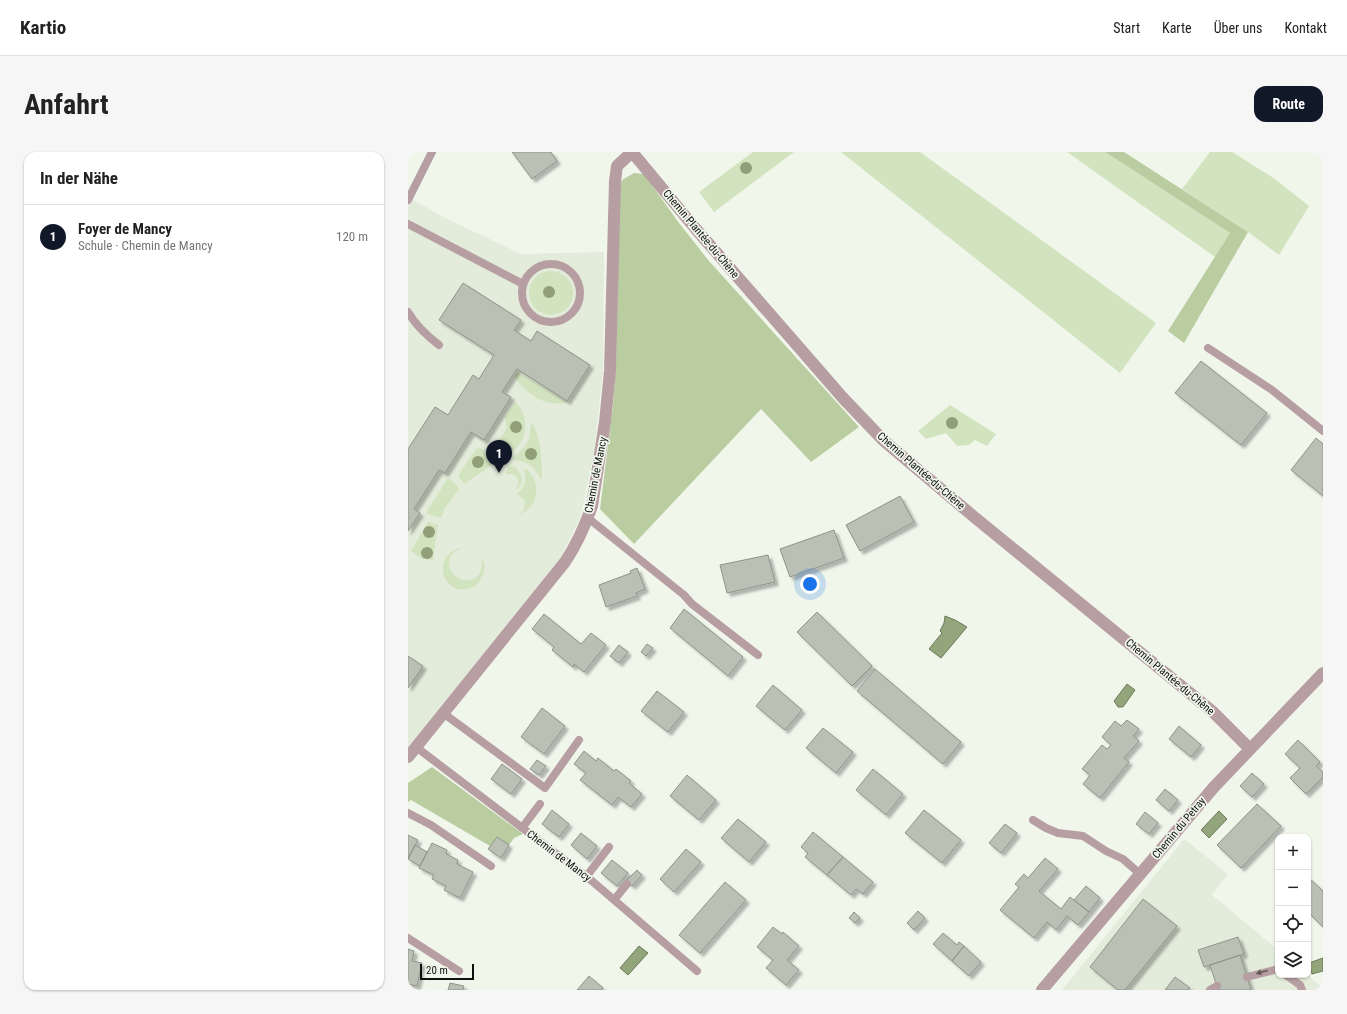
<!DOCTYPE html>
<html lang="de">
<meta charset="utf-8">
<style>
:root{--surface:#fff;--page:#f6f6f6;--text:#222;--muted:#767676;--line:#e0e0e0;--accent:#111827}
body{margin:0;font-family:"Roboto Condensed",sans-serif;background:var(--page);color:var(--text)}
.controls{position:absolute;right:12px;bottom:12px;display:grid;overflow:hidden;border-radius:8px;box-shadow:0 1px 3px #0004}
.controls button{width:36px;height:36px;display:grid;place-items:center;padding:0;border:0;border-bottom:1px solid var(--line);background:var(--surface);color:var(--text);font:20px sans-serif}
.scale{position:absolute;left:12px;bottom:10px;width:54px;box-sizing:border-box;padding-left:4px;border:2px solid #10110e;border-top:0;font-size:11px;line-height:14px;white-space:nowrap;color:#10110e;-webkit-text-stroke:3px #f1f6eb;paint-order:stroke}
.you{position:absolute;left:402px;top:432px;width:14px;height:14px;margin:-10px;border:3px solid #fff;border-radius:50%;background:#1a73e8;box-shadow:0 0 0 6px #1a73e833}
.badge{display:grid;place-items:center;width:26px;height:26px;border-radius:50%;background:var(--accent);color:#fff;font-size:13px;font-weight:700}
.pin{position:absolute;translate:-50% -33px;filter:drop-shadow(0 1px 2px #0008)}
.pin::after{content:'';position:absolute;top:21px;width:14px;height:12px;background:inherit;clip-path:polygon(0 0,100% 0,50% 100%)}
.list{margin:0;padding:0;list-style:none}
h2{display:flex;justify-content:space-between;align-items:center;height:52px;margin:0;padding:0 16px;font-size:17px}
h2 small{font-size:13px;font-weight:400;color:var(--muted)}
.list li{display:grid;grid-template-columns:26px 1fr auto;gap:12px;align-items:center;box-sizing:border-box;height:64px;padding:0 16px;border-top:1px solid var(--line)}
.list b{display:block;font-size:15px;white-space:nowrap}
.list p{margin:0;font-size:13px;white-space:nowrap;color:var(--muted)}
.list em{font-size:13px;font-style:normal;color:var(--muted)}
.icon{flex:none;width:22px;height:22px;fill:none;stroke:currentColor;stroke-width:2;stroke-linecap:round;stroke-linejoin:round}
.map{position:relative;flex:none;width:915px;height:838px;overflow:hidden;border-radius:12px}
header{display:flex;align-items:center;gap:24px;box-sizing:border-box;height:56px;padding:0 20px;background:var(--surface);border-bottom:1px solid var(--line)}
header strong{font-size:19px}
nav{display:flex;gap:22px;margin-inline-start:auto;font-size:14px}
.intro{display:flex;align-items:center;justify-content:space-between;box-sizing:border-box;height:96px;padding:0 24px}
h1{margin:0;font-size:28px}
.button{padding:10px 18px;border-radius:12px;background:var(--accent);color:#fff;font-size:14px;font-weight:700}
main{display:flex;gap:24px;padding:0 24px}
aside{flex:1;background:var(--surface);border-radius:12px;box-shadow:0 1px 3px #0004}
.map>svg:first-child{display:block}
</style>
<header>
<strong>Kartio</strong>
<nav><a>Start</a><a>Karte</a><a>Über uns</a><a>Kontakt</a></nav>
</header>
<div class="intro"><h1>Anfahrt</h1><a class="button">Route</a></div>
<main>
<aside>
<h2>In der Nähe<small></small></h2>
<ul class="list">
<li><span class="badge">1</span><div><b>Foyer de Mancy</b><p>Schule · Chemin de Mancy</p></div><em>120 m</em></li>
</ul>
</aside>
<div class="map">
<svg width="915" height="838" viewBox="0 0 915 838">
<defs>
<filter id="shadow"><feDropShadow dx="3.5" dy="3.5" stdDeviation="1" flood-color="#0004"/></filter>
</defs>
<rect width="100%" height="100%" fill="#f1f6eb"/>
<!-- built -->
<path fill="#e3ebda" d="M0 45 37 66 113 102 196 100 195 220 186 300 172 367 152 406 0 595Z
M776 687 820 722 804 743 870 798V823H900L915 836V838H654Z"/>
<!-- green -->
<path fill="#d2e3bf" d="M345 0H386L306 60 291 40Z
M433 0H512L748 171 712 221Z
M659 0H697L822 81 807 105Z
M802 0H824L867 27 901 54 871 103 840 80 774 37Z
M121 141a22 22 0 1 1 44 0a22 22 0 1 1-44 0Z
M109 220 160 250C136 256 119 242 106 224Z
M107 250C120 261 120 282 110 294 105 300 98 304 92 308L86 297 99 276 97 265Z
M542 253 588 282 579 294 567 288 561 293 549 294 538 281 518 287 510 279Z
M123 272H125C133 289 134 308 134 326L133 327C125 313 119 309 103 308L117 294 121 287Z
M72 296 81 302 85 312 56 332 51 325V322L68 297Z
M100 314 107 315 113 323C115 329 113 335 108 338 111 332 112 326 105 322H98Z
M118 317C134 329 131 356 111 362L116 358 117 349 111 343H108C117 335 119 329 116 318Z
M40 326 46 330 51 337 37 356 33 366 25 364 18 361Z
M20 370 30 373 25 408 14 407 3 399Z
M55 395C52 397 48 398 45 401 27 424 76 446 74 407 78 412 77 421 73 427 70 433 65 436 58 437 31 441 25 400 55 395Z"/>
<!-- forest -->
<path fill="#b9cda1" d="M697 0H716L840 80 776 191 760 179 822 81Z
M226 21 236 22 271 71 301 109 451 275 403 310 353 257 226 392 192 357 205 253 208 214 212 33 214 28Z
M24 615 115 682 106 686 101 693 89 685 82 694 3 648 0 650V631Z"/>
<!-- water -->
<path fill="#93a67b" stroke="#6c795a" d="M537 464 547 468 559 475 533 506 521 497 534 481 532 479 536 471Z
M719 532 727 538 715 555H710L706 549Z
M811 659 819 667 801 686 793 678Z
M231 794 240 801 220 823 212 816Z
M915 806V819L904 822 901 811Z"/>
<!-- building -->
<path fill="#bbc0b5" stroke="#8f948a" filter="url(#shadow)" d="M104 0H143L149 9 124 27Z
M55 131 113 168 106 178 123 189 129 179 182 213 159 249 109 217 94 240 103 245 76 288 63 280 37 321 31 318 6 357 12 361 0 379V297L27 255 40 263 65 223 71 227 86 203 31 168Z
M793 209 859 261 833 293 767 241Z
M908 286 915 292V344L883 318Z
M492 344 506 370 452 399 438 373Z
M426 378 436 406 382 425 372 397Z
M360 403 367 430 319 441 312 413Z
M229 416 237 437 228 441 229 444 198 455 191 433 223 421 222 419Z
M276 457 335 505 320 524 262 476Z
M409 460 464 514 444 534 389 480Z
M136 462 173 492 183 481 198 493 176 520 166 512 165 515 144 498 146 495 124 477Z
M239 492 245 496 238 504 233 500Z
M211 493 220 500 211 511 202 504Z
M0 504 15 514 0 536Z
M467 517 553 590 535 612 449 539Z
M365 533 394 558 377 578 348 554Z
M249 539 276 560 260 580 233 559Z
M134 556 157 574 136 602 113 585Z
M719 568 731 577 725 584 731 589 716 606 721 610 692 646 675 632 682 623 674 617 694 593 699 597 703 593 694 585 707 569 713 574Z
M771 574 793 593 783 605 761 587Z
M415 576 445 600 428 621 398 596Z
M890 588 912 610 908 614 915 620V625L898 642 882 626 892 616 877 602Z
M176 599 188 609 190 606 206 619 208 617 223 629 221 631 234 642 223 655 210 645 204 653 172 628 178 621 166 612Z
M129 608 138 614 131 623 122 617Z
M94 612 114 627 103 642 83 627Z
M465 617 495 642 478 663 448 638Z
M844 621 856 632 844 645 832 634Z
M279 623 308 648 291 668 262 644Z
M757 637 770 648 761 659 748 648Z
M849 652 873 674 833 716 809 693Z
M144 658 161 672 151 685 134 672Z
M516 658 553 688 534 711 497 681Z
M737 660 750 671 741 682 728 672Z
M330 667 358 690 341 710 313 686Z
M597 672 609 681 593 701 581 691Z
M405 680 435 705 419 723 397 705 400 701 393 695Z
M173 681 189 694 179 707 163 693Z
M0 683 10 688 0 707Z
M89 685 101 693 93 706 80 697Z
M24 691 39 698 38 702 50 708 49 712 65 720 52 746 36 738 38 734 24 727 26 723 11 716Z
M7 693 19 700 12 714 0 707Z
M278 697 293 710 266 740 252 727Z
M435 705 465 730 455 742 448 737 443 743 419 723Z
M637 706 650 717 631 739 653 757 662 745 681 760 670 773 659 764 648 778 639 770 626 786 592 758 611 735 607 732 616 722 620 726Z
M204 708 220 721 209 734 193 721Z
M229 718 234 723 224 734 218 729Z
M900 725 915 739V775L900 760Z
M317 730 338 748 292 801 271 783Z
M678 734 692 746 681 760 666 748Z
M735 747 769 774 717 838H710L682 815Z
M510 759 517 766 506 778 499 771Z
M446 760 452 766 447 771 441 766Z
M365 775 374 782 375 780 391 794 379 808 391 818 378 833 358 816 365 808 349 795Z
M535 781 549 793 551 790 556 794 544 809 525 792Z
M830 785 836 802 796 815 790 798Z
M556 794 573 810 561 824 544 809Z
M0 797 6 799 4 809 14 811 9 834 0 832Z
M832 803 843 838H810L802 813Z
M181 824 195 836 193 838H169Z
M767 825 782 836 779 838H757Z
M42 831 56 834 55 838H40Z"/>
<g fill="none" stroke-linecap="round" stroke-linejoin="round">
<!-- lane -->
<path stroke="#b69ea2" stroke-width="8" d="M0 48 24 0
M0 72 115 132
M114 141a29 29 0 1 1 58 0a29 29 0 1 1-58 0Z
M0 160C8 174 18 183 31 193
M800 196 864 238 915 279
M180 366 276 443 284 452 350 503
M35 561 137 636 171 588
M8 595 184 729 289 819
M0 661 23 673 83 714
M625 668 638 676 650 681 675 684 698 699 715 707 732 722
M114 676 132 652
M178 725 201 695
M206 748 219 732
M0 786 51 819
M878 823 892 833 894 838
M839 825 870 817
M802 838 809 834"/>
<!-- street -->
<path stroke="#b69ea2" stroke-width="12" d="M224 0 287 76 435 246 476 289 565 364 805 560 842 597
M0 605 157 410C169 392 177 374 184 354L197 270 202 219 207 29 209 14 224 0
M634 838 806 635 915 521"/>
</g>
<!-- trees -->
<g fill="#909f77">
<circle cx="338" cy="16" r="6"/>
<circle cx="141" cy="140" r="6"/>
<circle cx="544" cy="271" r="6"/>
<circle cx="108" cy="275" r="6"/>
<circle cx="123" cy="302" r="6"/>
<circle cx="70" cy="310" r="6"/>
<circle cx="21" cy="380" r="6"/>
<circle cx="19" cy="401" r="6"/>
</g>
<!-- one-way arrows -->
<defs><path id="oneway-solid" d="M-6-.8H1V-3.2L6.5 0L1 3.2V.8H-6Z"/></defs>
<use fill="#635858" href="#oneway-solid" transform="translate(854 820) rotate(165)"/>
<g text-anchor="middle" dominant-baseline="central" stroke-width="3.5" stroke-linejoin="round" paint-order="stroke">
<!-- street labels -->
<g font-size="11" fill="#10110e" stroke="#f1f6eb">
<text transform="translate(293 82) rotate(50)">Chemin Plantée-du-Chêne</text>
<text transform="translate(513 319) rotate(41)">Chemin Plantée-du-Chêne</text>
<text transform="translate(188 323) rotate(-79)">Chemin de Mancy</text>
<text transform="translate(762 525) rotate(40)">Chemin Plantée-du-Chêne</text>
<text transform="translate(771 676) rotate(-50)">Chemin du Petray</text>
<text transform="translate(151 704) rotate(37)">Chemin de Mancy</text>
</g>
</g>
</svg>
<div class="controls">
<button>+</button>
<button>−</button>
<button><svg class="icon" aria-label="locate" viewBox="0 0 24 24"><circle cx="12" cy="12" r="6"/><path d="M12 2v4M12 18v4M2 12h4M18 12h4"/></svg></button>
<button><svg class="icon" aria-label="layers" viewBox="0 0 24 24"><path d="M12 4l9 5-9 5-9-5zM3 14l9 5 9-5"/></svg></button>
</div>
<div class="scale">20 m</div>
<div class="you"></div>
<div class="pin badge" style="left:91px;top:321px">1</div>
</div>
</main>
